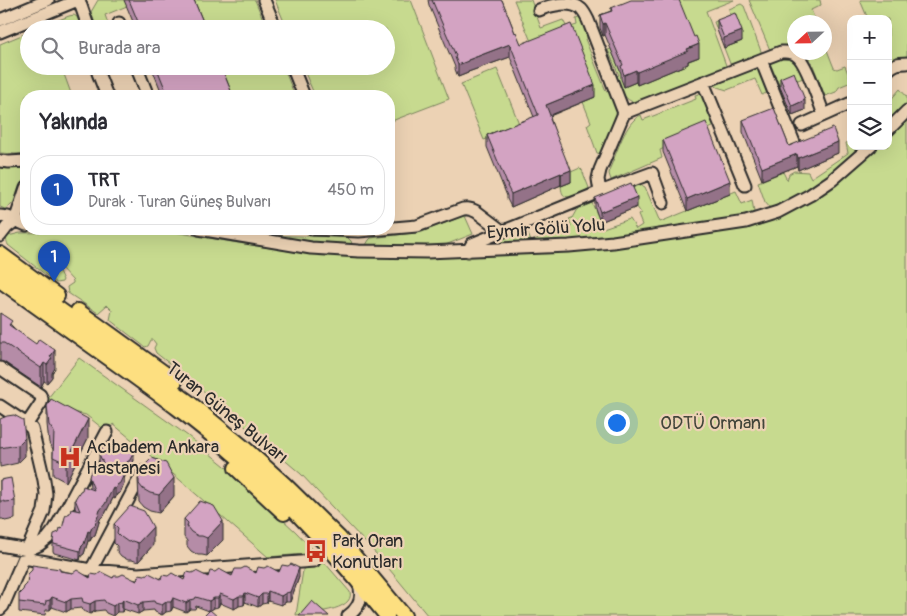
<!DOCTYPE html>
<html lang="tr">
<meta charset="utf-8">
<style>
:root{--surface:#fff;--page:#f7f7f7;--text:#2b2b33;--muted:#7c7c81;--line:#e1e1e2;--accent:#d93025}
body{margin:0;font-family:Pangolin,sans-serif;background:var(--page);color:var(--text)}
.controls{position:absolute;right:15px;top:15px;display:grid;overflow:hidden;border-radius:10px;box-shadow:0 5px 20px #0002}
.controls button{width:45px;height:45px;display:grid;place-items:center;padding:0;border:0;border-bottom:1px solid var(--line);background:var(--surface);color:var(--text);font:25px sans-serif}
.compass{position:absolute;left:787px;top:15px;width:45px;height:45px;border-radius:50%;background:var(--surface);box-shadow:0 5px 20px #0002;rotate:248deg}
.you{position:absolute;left:616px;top:422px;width:18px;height:18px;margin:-12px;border:4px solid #fff;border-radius:50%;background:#1a73e8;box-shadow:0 0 0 8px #1a73e833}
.badge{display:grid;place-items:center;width:32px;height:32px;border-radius:50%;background:var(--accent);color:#fff;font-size:16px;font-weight:700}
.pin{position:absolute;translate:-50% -41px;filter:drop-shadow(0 1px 2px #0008)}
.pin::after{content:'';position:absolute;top:26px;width:18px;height:15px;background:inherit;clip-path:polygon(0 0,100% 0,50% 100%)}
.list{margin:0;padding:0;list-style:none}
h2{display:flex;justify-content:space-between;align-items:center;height:65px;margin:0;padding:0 20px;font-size:21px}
h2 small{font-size:16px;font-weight:400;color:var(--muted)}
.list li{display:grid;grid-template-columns:32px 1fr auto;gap:15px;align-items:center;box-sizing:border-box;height:70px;margin:0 10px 10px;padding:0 10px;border:1px solid var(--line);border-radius:20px}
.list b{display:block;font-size:19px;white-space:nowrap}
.list p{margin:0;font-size:16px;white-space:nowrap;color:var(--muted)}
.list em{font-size:16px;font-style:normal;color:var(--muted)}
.icon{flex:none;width:28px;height:28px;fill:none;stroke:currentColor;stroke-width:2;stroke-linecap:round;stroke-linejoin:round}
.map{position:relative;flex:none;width:907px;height:616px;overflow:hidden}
.search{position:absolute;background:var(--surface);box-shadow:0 5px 20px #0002;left:20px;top:20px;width:375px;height:55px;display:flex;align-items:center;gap:12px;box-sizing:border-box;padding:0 18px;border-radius:28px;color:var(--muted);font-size:19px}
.panel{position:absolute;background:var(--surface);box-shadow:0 5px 20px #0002;left:20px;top:90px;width:375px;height:145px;border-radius:20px}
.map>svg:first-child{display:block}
</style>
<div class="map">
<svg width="907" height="616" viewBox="0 0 907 616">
<rect width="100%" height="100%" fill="#ecd2b4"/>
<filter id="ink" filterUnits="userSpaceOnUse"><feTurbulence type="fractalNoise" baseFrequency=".02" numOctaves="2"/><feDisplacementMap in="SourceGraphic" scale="10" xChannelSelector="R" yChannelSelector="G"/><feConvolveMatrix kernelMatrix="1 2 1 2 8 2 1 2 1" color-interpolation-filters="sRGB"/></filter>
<g filter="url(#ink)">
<!-- green -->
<path fill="#c7da8f" stroke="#79825d" d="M98 0H124L127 6 105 15 110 29H97L91 12Z
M189 0H255L267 29H201Z
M275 0H411L449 99 389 122V96H315L302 66H386V29H287Z
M514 0H531L541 28 563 20 567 28 577 25 576 19 581 17 588 37 585 39 606 91 609 90 618 113 601 154 597 153 587 125 591 122 583 102 595 97 532 44Z
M676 0H734L706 11 727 68 637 103C622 100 622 90 616 76L619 75 608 50 611 49 623 78 687 62 699 57Z
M749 0H820L821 5 811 10 816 22H794V46L790 45 770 50Z
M860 0H907V58L888 67V19H868Z
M741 4 744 6 762 54 731 66 724 48 742 41 735 23 717 30 714 22 730 15 729 9Z
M74 15 77 17 82 29H36L69 16Z
M29 32V66H61L72 96H26V153L15 154 0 153V44Z
M825 45 834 68 837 69 845 66 851 81V82L839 87 836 92 825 96 812 63 806 53 824 52Z
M788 57 794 58 816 102 813 104 803 78 780 87 770 63 781 58Z
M216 66H283L295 96H228Z
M497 69 520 126 484 140 461 84Z
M755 69 762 70 770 91 762 95 755 79 727 90 717 87 715 85Z
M900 89 907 97V107L888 125V103Z
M699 94 702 96 715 126 660 150 662 158 611 180 609 174 610 168C617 153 625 122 641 115L643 120 696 99 695 95Z
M907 111V616H428L380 558 301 474 193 382 156 353 154 348 156 344 153 340H151L148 346 145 347 110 320 112 310 107 305 98 313 68 293 67 287 73 283V281L61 268 58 269 63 280 62 282 56 283 8 245C7 241 5 239 8 236L20 233 163 230 232 242 308 254 468 251 569 246 778 212 871 146H888V130Z
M851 141V146H866L811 191 777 209 770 208 765 202 758 182 783 172 787 180 789 174 794 171 808 172 811 178 848 153 846 143Z
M0 165H26C26 170 27 174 26 178 25 188 14 206 5 209L0 207Z
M580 168 582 170 589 188C585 192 581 193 576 195 566 198 562 198 561 186L571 182V172Z
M638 184 641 185 645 187 660 222 736 191 742 204 752 200 754 212 752 216 609 239 490 246 488 243 523 230H526L531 241 571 226 569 219 572 218 577 209 592 203 603 228 630 219 636 229 642 225 638 215 641 213 637 207 599 200Z
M463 216H465L473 234 445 245 438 246 366 245 369 240 371 238 422 232Z
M254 235 347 237 351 241 352 244 307 243Z
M79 358 188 436 225 466 296 532 316 553 268 557 165 467 113 424 107 432 86 415 74 412H60L45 402Z
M325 563 350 592C355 611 309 613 296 615L304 564Z"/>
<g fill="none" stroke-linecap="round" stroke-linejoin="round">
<defs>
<path id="minor" d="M79 0 89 29
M264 0 276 29
M539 10C551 5 571 0 581 9 584 12 586 16 588 20L624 113
M0 20 48 0
M119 23 121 29
M0 32 78 0
M761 60 795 145
M98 66V73L107 96
M136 66 148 96
M292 66 304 96
M888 70C894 64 898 63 907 63
M703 82 745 185
M802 125 851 103
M888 130 907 111
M0 161 9 162 26 161
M600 192 598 179 600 170 624 113 781 52C786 52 791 51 796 55 806 61 819 102 824 115
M0 216 8 217 26 225
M199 229 311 248 359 251 427 252 569 246 613 242 746 222 778 212 810 195 832 180 871 146
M313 229 359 231 417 226 463 209C468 208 472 209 477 212L502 231
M0 236 7 227 15 221 26 188
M468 251 472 244 600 192 652 173 663 203
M0 368 40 395 42 399 41 403 27 424
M0 406 27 424 32 429 44 480 46 494 44 511 3 606 0 609
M0 545 28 550 39 545 48 538 55 529 69 504 107 432
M24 558 91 570 138 574 314 561
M91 570 143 472
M348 616C360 607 364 596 358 582"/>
<path id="major" d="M0 254 57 296
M0 267 187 401 244 448 285 485 339 538 404 616
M0 280C40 309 80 337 120 366 159 394 198 422 234 454 291 502 340 559 387 616
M78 311 175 381
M236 468 284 513"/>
</defs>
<!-- minor casing -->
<use href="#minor" stroke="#2b2b2b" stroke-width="15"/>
<!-- major casing -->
<use href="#major" stroke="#2b2b2b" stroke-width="18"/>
<!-- minor -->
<use href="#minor" stroke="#ecd2b4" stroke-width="11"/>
<!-- major -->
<use href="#major" stroke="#fddf80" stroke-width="14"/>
</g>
<!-- wall -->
<path fill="#b58ca7" stroke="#2b2b2b" d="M124 0H194L206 29H136Z
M428 0H502L515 33 521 44 595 97 550 116 551 121 571 182 561 186V185L511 207 507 199V196L487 147V135L534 117 510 57 468 72V73L458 77 455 69V67L429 5Z
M611 8 699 57 688 61V64L637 85 636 82 624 87 621 79V73L605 35 603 36 600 28V15L611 11Z
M717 20 742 41 724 48 717 30Z
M151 66H221L233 96H163Z
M780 78 805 110 792 115 780 87Z
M743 120 789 146 838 153 798 170 797 166 762 180 743 132Z
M663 140 730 194 687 211 663 152Z
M595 198 637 207 600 222 595 208Z
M0 313 12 326 55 368 52 373V377L47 383 44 381 41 387 4 362 0 361Z
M47 406 88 438 66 482 53 475V449L49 443 47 424Z
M0 419 25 456 18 463 0 467Z
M99 454 134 460 130 470 127 471 124 479V483L120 493 117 494 115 499 113 498 105 514 100 519 95 535 92 537 90 541H88L84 554 81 556 80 560 54 553 53 551V541L62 529 70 513 76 510 75 508V499L90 488 89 477 96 469 100 466 99 464Z
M138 479 174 496 159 513 150 511 143 507 139 502Z
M0 480 15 501V519L5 521 3 519H0Z
M184 519 223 540 207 556 202 555H198L191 551 187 546V541L184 537Z
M114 524 153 545 138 562 132 560H128L121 556 117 551V546L114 543Z
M60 571 90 578H113L137 581 161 579 184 580 208 577 232 576 256 573 279 572 299 577 290 602H286L281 605 268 601 267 603 262 604 258 607 245 602 244 605 239 606 234 609 220 603 218 607 214 608 209 611 196 606 195 609H190L186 612 173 607 171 611 166 612 162 615 155 612 154 610 143 611 138 614 123 609 122 612H117L113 616 106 613 104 610 95 611 90 614 83 611 82 608 71 609 66 612 52 607 50 610H46L45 615 19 612V602Z"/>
<!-- shaded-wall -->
<path fill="#947288" stroke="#2b2b2b" d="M605 23V35L603 36V24Z
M742 31V41L724 48V38Z
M510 44V57L468 72V73L458 77V65L468 60Z
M699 44V57L688 61V64L637 85V72Z
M636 70V82L624 87V75Z
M595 85V97L546 117V105Z
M805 100V110L792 115V106Z
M838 142V153L798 170V158Z
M797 154V166L762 180V168Z
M571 170V182L561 186V174Z
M561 173V185L511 207V194Z
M730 181V194L687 211V199Z
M637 197V207L600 222V212Z
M55 350V368L52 373V377L47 383V365L50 357Z
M44 363V381L41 387V368Z
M88 419V438L66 482V463Z
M25 438V456L18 463V445Z
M134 451V460L130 470 127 471 124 479V483L120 493 117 494 115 499V489L127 462Z
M174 478V496L159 513V495Z
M113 488V498L105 514 100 519 95 535 92 537 90 541V532L92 527 100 510Z
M223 521V540L207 556V538Z
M153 527V545L138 562V543Z
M88 531V541L84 554 81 556 80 560V551Z
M299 568V577L290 602V592Z
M268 591V601L267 603V594Z
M245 593V602L244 605V596Z
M286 593V602L281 605V596Z
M220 594V603L218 607V598Z
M262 594V604L258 607V598Z
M239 596V606L234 609V599Z
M52 597V607L50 610V600Z
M173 598V607L171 611V602Z
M214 598V608L209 611V601Z
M71 599V609L66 612V602Z
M123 599V609L122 612V602Z
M190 600V609L186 612V603Z
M95 601V611L90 614V604Z
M143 602V611L138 614V605Z
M166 602V612L162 615V605Z
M117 603V612L113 616V606Z"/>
<!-- building -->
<path fill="#d3a3c2" stroke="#2b2b2b" d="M129 0H194L206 29H141Z
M432 0H502L515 33 516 32 521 44 571 24 595 85 546 105 551 118 550 119 567 162H568L571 170 561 174V173L511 194 507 186H508L487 135 538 115V114L510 44 468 60V61L458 65 455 57 456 56Z
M631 0H679L694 37 696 36 699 44 687 49 688 51 637 72 636 70 624 75 621 66 623 65 605 23 603 24 600 15 612 11 611 8Z
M735 13 742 31 724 38 717 20Z
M156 66H221L233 96H168Z
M794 72 805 100 792 106 780 78Z
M774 108 789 146 833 128 838 142 798 158 797 154 762 168 743 120Z
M706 122 730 181 687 199 663 140Z
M631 183 637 197 600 212 595 198Z
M0 313 12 321 9 325 36 344 39 339 55 350 50 357 52 358 47 365 44 363 41 368 4 343H0Z
M51 399 88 419 66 463 53 457 54 432 49 425 47 406Z
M14 415 23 420 25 438 18 445 0 448V419L7 416Z
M107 442 134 451 130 460 127 462 122 473 124 474 120 483 117 485 115 489 113 488 105 504 100 510 95 525 92 527 90 532 88 531 84 544 81 547 80 551 54 544 53 541 54 534 59 532 60 528 62 529 65 517 66 515 70 513 71 509 80 511 75 499 80 491 82 490 83 486 94 490 89 477 91 470 96 469 97 465 105 467 99 454 103 447 106 445Z
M152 458 166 463 174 478 159 495 150 493 143 489 139 484V480L138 479 146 464Z
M11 478 15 501 5 502 3 501H0V480Z
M200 501 214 506 223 521 207 538 202 536H198L191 532 187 527 188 523 184 519Z
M130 506 144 511 153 527 138 543 132 541 128 542 121 537 117 533 118 528 114 524Z
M291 564 299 568 290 592 286 593 281 596 268 591 267 594H262L258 598 245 593 244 596H239L234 599 220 594 218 598H214L209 601 196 597 195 599 190 600 186 603 173 598 171 602H166L162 605 155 603 154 601 143 602 138 605 123 599 122 602 117 603 113 606 106 603 104 600 95 601 90 604 83 602 82 598 71 599 66 602 52 597 50 600 46 601 45 605 19 602V594L23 590 24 587 27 584 28 574 32 570V565L60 569V571L73 573 77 570 90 578 91 574 97 575 101 572 113 578 114 576H119L123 574 137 581 139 574 145 575 149 573 161 579 162 575 168 576 172 573 184 580 187 572 192 573 196 571 208 577 210 571 215 572 219 569 232 576 235 569H241L245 567 256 573 258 567 264 568 268 566 279 572 282 565 288 566Z
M312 601 329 616H299Z
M210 610 217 616H204Z"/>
</g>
<!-- icons -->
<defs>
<symbol id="hospital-bare" viewBox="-9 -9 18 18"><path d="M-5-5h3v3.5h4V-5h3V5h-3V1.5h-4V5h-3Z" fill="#c8321e" stroke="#ecd2b4" stroke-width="2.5" paint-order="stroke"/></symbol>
<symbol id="bus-bare" viewBox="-9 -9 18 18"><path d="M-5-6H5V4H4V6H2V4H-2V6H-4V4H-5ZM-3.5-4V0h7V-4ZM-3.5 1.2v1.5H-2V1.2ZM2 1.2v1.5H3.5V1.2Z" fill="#c8321e" stroke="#ecd2b4" stroke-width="2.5" paint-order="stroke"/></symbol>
</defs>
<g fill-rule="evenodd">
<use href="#hospital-bare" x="54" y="441" width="32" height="32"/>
<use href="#bus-bare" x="300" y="535" width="32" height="32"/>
</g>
<g text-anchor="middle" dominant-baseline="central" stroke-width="4.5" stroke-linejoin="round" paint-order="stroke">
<!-- street labels -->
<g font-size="18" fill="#2b2b2b" stroke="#ecd2b4">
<text transform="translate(546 229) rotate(-4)">Eymir Gölü Yolu</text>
<text transform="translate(227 413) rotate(39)">Turan Güneş Bulvarı</text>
</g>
<!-- park labels -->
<g font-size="18" fill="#42453a" stroke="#ecd2b4">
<text x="713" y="423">ODTÜ Ormanı</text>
</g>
<!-- poi labels -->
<g font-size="18" fill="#2b2b2b" stroke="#ecd2b4" text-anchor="start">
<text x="86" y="447">Acıbadem Ankara<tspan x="86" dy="21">Hastanesi</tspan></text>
<text x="332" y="541">Park Oran<tspan x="332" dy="21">Konutları</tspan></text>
</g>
</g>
</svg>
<div class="controls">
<button>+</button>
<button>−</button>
<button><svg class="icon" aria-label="layers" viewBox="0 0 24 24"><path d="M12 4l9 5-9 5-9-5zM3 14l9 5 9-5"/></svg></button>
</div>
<svg class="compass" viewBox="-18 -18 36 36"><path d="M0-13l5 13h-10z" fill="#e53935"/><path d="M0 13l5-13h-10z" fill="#7c7c81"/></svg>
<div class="you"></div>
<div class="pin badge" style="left:54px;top:282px;background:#1a4fb4">1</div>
<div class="search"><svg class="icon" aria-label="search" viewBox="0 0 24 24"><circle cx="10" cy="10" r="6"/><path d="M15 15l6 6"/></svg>Burada ara</div>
<section class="panel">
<h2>Yakında<small></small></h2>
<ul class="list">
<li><span class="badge" style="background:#1a4fb4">1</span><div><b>TRT</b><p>Durak · Turan Güneş Bulvarı</p></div><em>450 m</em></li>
</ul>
</section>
</div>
